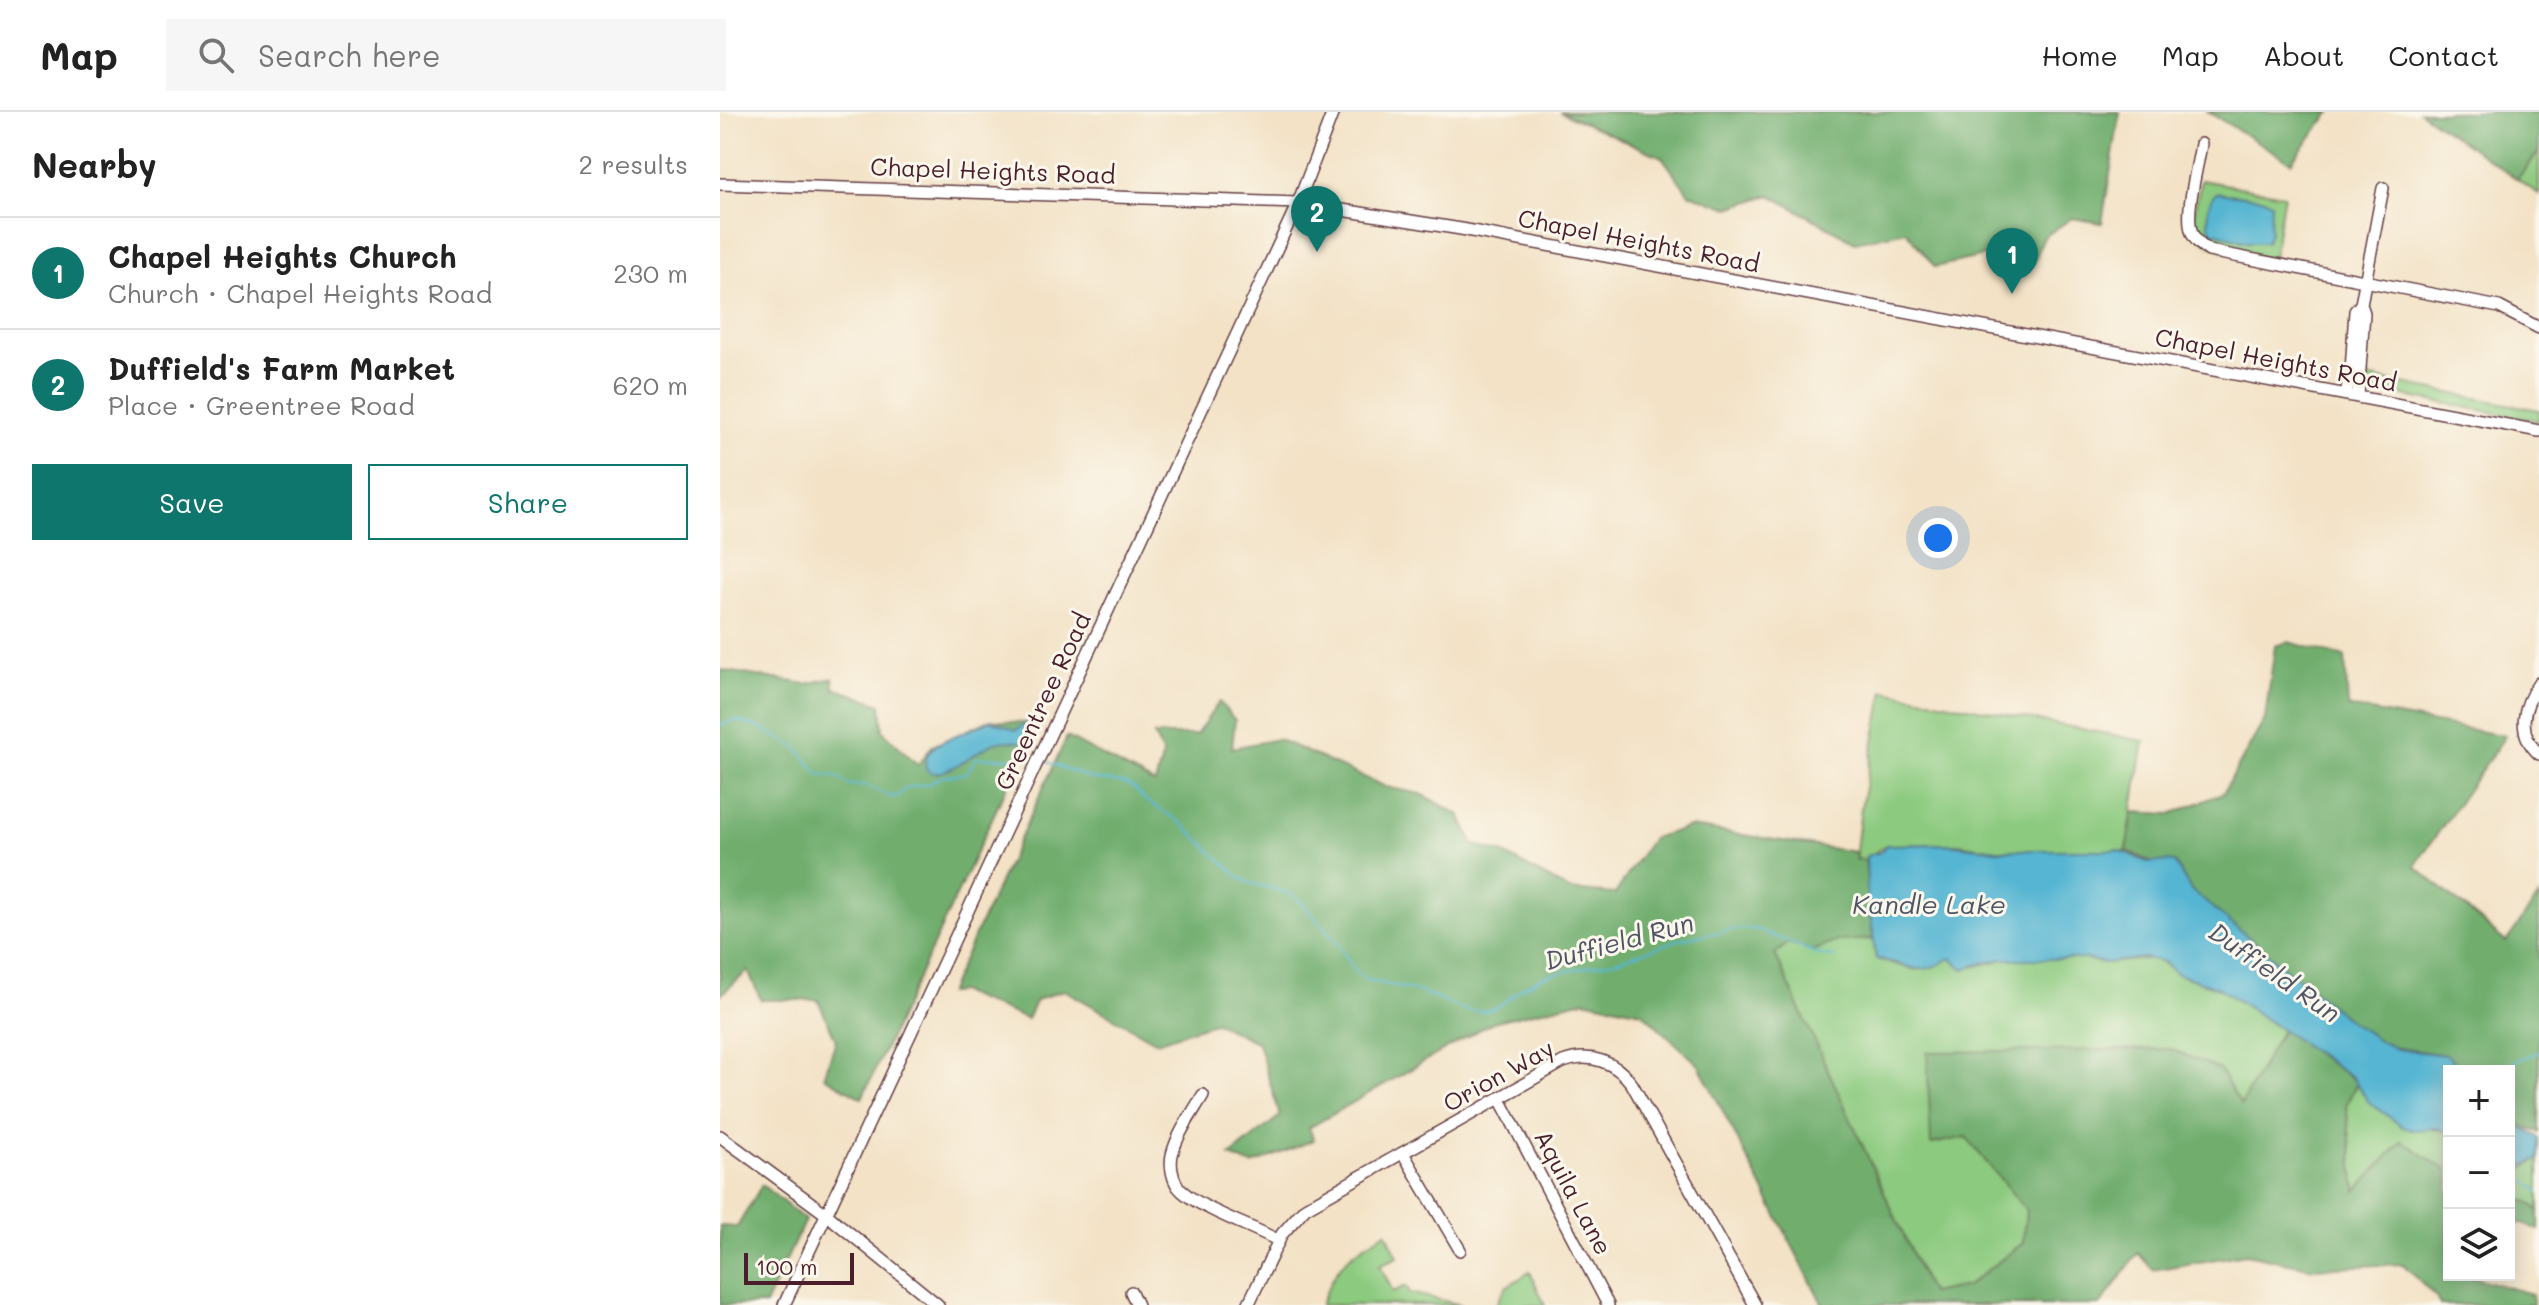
<!DOCTYPE html>
<meta charset="utf-8">
<style>
:root{--surface:#fff;--page:#f6f6f6;--text:#222;--muted:#767676;--line:#e0e0e0;--accent:#0f766e}
body{margin:0;font-family:Mali,sans-serif;background:var(--page);color:var(--text)}
.controls{position:absolute;right:24px;bottom:24px;display:grid;overflow:hidden;border-radius:0px;box-shadow:0 4px 20px #0003}
.controls button{width:72px;height:72px;display:grid;place-items:center;padding:0;border:0;border-bottom:2px solid var(--line);background:var(--surface);color:var(--text);font:40px sans-serif}
.scale{position:absolute;left:24px;bottom:20px;width:110px;box-sizing:border-box;padding-left:8px;border:4px solid #4a1f2b;border-top:0;font-size:22px;line-height:28px;white-space:nowrap;color:#4a1f2b;-webkit-text-stroke:6px #fbf7ec;paint-order:stroke}
.you{position:absolute;left:1218px;top:426px;width:28px;height:28px;margin:-20px;border:6px solid #fff;border-radius:50%;background:#1a73e8;box-shadow:0 0 0 12px #1a73e833}
.badge{display:grid;place-items:center;width:52px;height:52px;border-radius:50%;background:var(--accent);color:#fff;font-size:26px;font-weight:700}
.pin{position:absolute;translate:-50% -66px;filter:drop-shadow(0 2px 4px #0008)}
.pin::after{content:'';position:absolute;top:42px;width:28px;height:24px;background:inherit;clip-path:polygon(0 0,100% 0,50% 100%)}
.list{margin:0;padding:0;list-style:none}
h2{display:flex;justify-content:space-between;align-items:center;height:104px;margin:0;padding:0 32px;font-size:34px}
h2 small{font-size:26px;font-weight:400;color:var(--muted)}
.list li{display:grid;grid-template-columns:52px 1fr auto;gap:24px;align-items:center;box-sizing:border-box;height:112px;padding:0 32px;border-top:2px solid var(--line)}
.list b{display:block;font-size:30px;white-space:nowrap}
.list p{margin:0;font-size:26px;white-space:nowrap;color:var(--muted)}
.list em{font-size:26px;font-style:normal;color:var(--muted)}
.actions{display:flex;gap:16px;padding:24px 32px}
.actions a{flex:1;padding:18px 0;border:2px solid var(--accent);border-radius:0px;text-align:center;font-size:28px;color:var(--accent)}
.actions .main{background:var(--accent);color:#fff}
.icon{flex:none;width:44px;height:44px;fill:none;stroke:currentColor;stroke-width:2;stroke-linecap:round;stroke-linejoin:round}
.map{position:relative;flex:none;width:1819px;height:1193px;overflow:hidden}
header{display:flex;align-items:center;gap:48px;box-sizing:border-box;height:112px;padding:0 40px;background:var(--surface);border-bottom:2px solid var(--line)}
header strong{font-size:38px}
nav{display:flex;gap:44px;margin-inline-start:auto;font-size:28px}
.search{width:560px;height:72px;background:var(--page);display:flex;align-items:center;gap:20px;box-sizing:border-box;padding:0 28px;border-radius:0px;color:var(--muted);font-size:30px}
main{display:flex}
aside{flex:1;background:var(--surface)}
.map>svg:first-child{display:block}
</style>
<header>
<strong>Map</strong>
<div class="search"><svg class="icon" aria-label="search" viewBox="0 0 24 24"><circle cx="10" cy="10" r="6"/><path d="M15 15l6 6"/></svg>Search here</div>
<nav><a>Home</a><a>Map</a><a>About</a><a>Contact</a></nav>
</header>
<main>
<aside>
<h2>Nearby<small>2 results</small></h2>
<ul class="list">
<li><span class="badge">1</span><div><b>Chapel Heights Church</b><p>Church · Chapel Heights Road</p></div><em>230 m</em></li>
<li><span class="badge">2</span><div><b>Duffield's Farm Market</b><p>Place · Greentree Road</p></div><em>620 m</em></li>
</ul>
<div class="actions"><a class="main">Save</a><a>Share</a></div>
</aside>
<div class="map">
<svg width="1819" height="1193" viewBox="0 0 1819 1193">
<rect width="100%" height="100%" fill="#fbf7ec"/>
<filter id="ink" filterUnits="userSpaceOnUse"><feTurbulence type="fractalNoise" baseFrequency=".0125" numOctaves="2"/><feDisplacementMap in="SourceGraphic" scale="16" xChannelSelector="R" yChannelSelector="G"/><feConvolveMatrix kernelMatrix="1 2 1 2 8 2 1 2 1" color-interpolation-filters="sRGB"/></filter>
<filter id="wash" filterUnits="userSpaceOnUse"><feTurbulence type="fractalNoise" baseFrequency=".006" numOctaves="4" result="noise"/><feDisplacementMap in="SourceGraphic" scale="32" xChannelSelector="R" yChannelSelector="G"/><feGaussianBlur stdDeviation="1.8" result="paint"/><feColorMatrix in="noise" values="0 0 0 0 0 0 0 0 0 0 0 0 0 0 0 0 0 1.4 0 .05"/><feComposite in="paint" operator="in"/></filter>
<g filter="url(#wash)">
<rect width="100%" height="100%" fill="#f3e2c6"/>
<!-- green -->
<path fill="#8cca7f" stroke="#6b7455" stroke-width="2" d="M1819 40V82L1797 67Z
M1481 68 1564 83 1553 147C1527 142 1474 143 1474 106 1474 94 1479 80 1481 68Z
M1641 264 1819 298V309L1647 277Z
M1164 579 1424 629 1406 739 1276 738 1238 732 1166 733 1145 747 1135 748 1141 696Z
M1153 827 1156 847 1196 858 1231 846 1244 857 1285 847H1365L1385 851 1436 846 1458 862 1499 876 1562 918 1520 994 1499 957 1212 1032 1246 1025 1306 1097 1303 1131 1247 1174 1210 1181 1054 842 1068 830 1092 839 1117 829Z
M1637 970 1648 989 1683 1015 1724 1018 1729 1022V1060L1682 1029 1636 1080 1626 993Z
M1819 1046V1099L1809 1090 1789 1087V1066Z
M666 1120 678 1145 660 1153 673 1180 686 1174 690 1181 742 1193H601C616 1151 628 1143 666 1120Z
M810 1160 825 1193H776L786 1175Z"/>
<!-- forest -->
<path fill="#71ae6e" stroke="#5e664c" stroke-width="2" d="M840 0H1400L1382 111 1352 106 1324 125 1313 152 1264 144 1215 155 1186 119 1135 130 1050 83 1009 96 969 82 942 45Z
M1488 0H1611L1571 50Z
M1700 0H1819V40L1797 67Z
M1568 530 1625 545 1628 595 1785 624 1695 754 1786 830 1819 784V1020L1806 1016 1789 1006V959H1737L1736 952 1727 943 1670 935 1631 910 1471 778 1454 750 1433 751 1407 739 1413 700 1451 702 1503 681 1545 607 1555 534Z
M0 558 86 572 113 566 114 576 161 592 163 619 198 653 212 634 270 608 316 612 142 986 104 965 116 928 98 888H41L28 859 0 883V784L2 780 0 777Z
M499 590 515 608 512 636 558 627 666 675 701 682 740 703 754 733 782 741 849 778 895 782 932 726 970 715 1135 740 1136 748 1145 747 1153 827 1117 829 1092 839 1068 831 1055 842 1210 1181 1247 1174 1303 1131 1306 1098 1246 1025 1211 1032 1207 940 1450 937 1499 957 1521 993 1562 918 1637 970 1626 993 1636 1079 1682 1029 1729 1060V1163H1745L1812 1182 1813 1193H1720L1716 1185 1683 1152 1593 1156 1526 1142 1433 1158 1418 1141 1380 1193H1103L979 953 922 900 864 888 773 910 589 1016 594 1028 532 1053 510 1044 560 1004 538 931 495 910 437 930 344 878 316 888 307 907 239 880 228 881 347 625 435 672 443 642 434 623H476Z
M42 1073 85 1108 45 1193H0V1114L17 1115Z
M1789 1087 1809 1090 1819 1099V1118L1801 1111 1789 1112Z"/>
<!-- water -->
<path fill="#54b5d2" stroke="#4f6a7e" stroke-width="2" d="M1497 81 1542 86 1551 91 1550 121 1546 130H1526L1491 119C1486 108 1486 88 1497 81Z
M270 608 296 618 309 609 315 614 316 619 308 631C296 630 287 627 275 631 256 638 231 663 212 661L206 657C199 627 251 622 270 608Z
M1228 732 1276 738H1397C1409 740 1417 747 1428 750 1437 752 1444 747 1454 750L1471 778 1631 910 1662 930 1677 937 1727 943 1736 952 1737 959H1729V1021L1718 1016 1692 1018 1683 1015 1648 989 1632 965 1499 876 1458 862 1444 850 1425 846 1385 851 1365 847H1285L1270 849 1243 857 1231 846C1195 868 1191 851 1156 847L1151 805 1148 804 1146 744 1161 740 1166 733Z
M1789 1007 1819 1026V1047L1806 1052 1789 1067Z"/>
<g fill="none" stroke-linecap="round" stroke-linejoin="round">
<!-- stream -->
<path stroke="#54b5d2" stroke-width="2" d="M0 613 16 608 43 617 78 637 98 662 116 664 129 673H147L171 685 178 684 185 676 208 672 221 665 247 661 256 646H312
M322 648 372 667 403 671 414 676 425 688 459 709 519 765 531 771 569 781 579 788 616 829 634 857 644 867 701 880 747 899H765L778 895 803 875 824 864 899 848 958 828 1015 817H1036L1103 844 1115 845
M1784 959 1797 948 1819 940
M1795 1060 1819 1079"/>
</g>
</g>
<g filter="url(#ink)">
<g fill="none" stroke-linecap="round" stroke-linejoin="round">
<defs>
<path id="minor" d="M1481 32C1478 54 1464 101 1472 121 1475 129 1482 134 1489 139L1779 195 1819 216
M0 72 578 91 741 117 1819 319
M1626 282 1631 259 1635 199 1641 192
M1638 284 1644 201 1641 192 1663 76
M1819 571C1803 594 1796 621 1819 642
M483 983C472 1002 457 1022 452 1043 450 1052 452 1065 457 1073 469 1093 535 1115 559 1129
M780 987 888 1193
M0 1024 106 1102 218 1193
M683 1041 740 1138
M411 1180 417 1193
M64 1193 578 91 613 0
M528 1193 562 1122 585 1096 843 950C870 940 896 950 912 972L1035 1193"/>
</defs>
<!-- minor casing -->
<use href="#minor" stroke="#633c42" stroke-width="14"/>
<!-- minor -->
<use href="#minor" stroke="#fff" stroke-width="11"/>
</g>
</g>
<g text-anchor="middle" dominant-baseline="central" stroke-width="6" stroke-linejoin="round" paint-order="stroke">
<!-- street labels -->
<g font-size="24" fill="#4a1f2b" stroke="#fbf7ec">
<text transform="translate(273 58) rotate(2)">Chapel Heights Road</text>
<text transform="translate(919 128) rotate(11)">Chapel Heights Road</text>
<text transform="translate(1556 247) rotate(11)">Chapel Heights Road</text>
<text transform="translate(322 589) rotate(-65)">Greentree Road</text>
<text transform="translate(778 963) rotate(-29)">Orion Way</text>
<text transform="translate(854 1080) rotate(62)">Aquila Lane</text>
</g>
<!-- water labels -->
<g font-size="26" font-style="italic" fill="#4e5465" stroke="#fbf7ec">
<text x="1209" y="792">Kandle Lake</text>
<text transform="translate(899 829) rotate(-15)">Duffield Run</text>
<text transform="translate(1555 860) rotate(35)">Duffield Run</text>
</g>
</g>
</svg>
<div class="controls">
<button>+</button>
<button>−</button>
<button><svg class="icon" aria-label="layers" viewBox="0 0 24 24"><path d="M12 4l9 5-9 5-9-5zM3 14l9 5 9-5"/></svg></button>
</div>
<div class="scale">100 m</div>
<div class="you"></div>
<div class="pin badge" style="left:1292px;top:182px">1</div>
<div class="pin badge" style="left:597px;top:140px">2</div>
</div>
</main>
